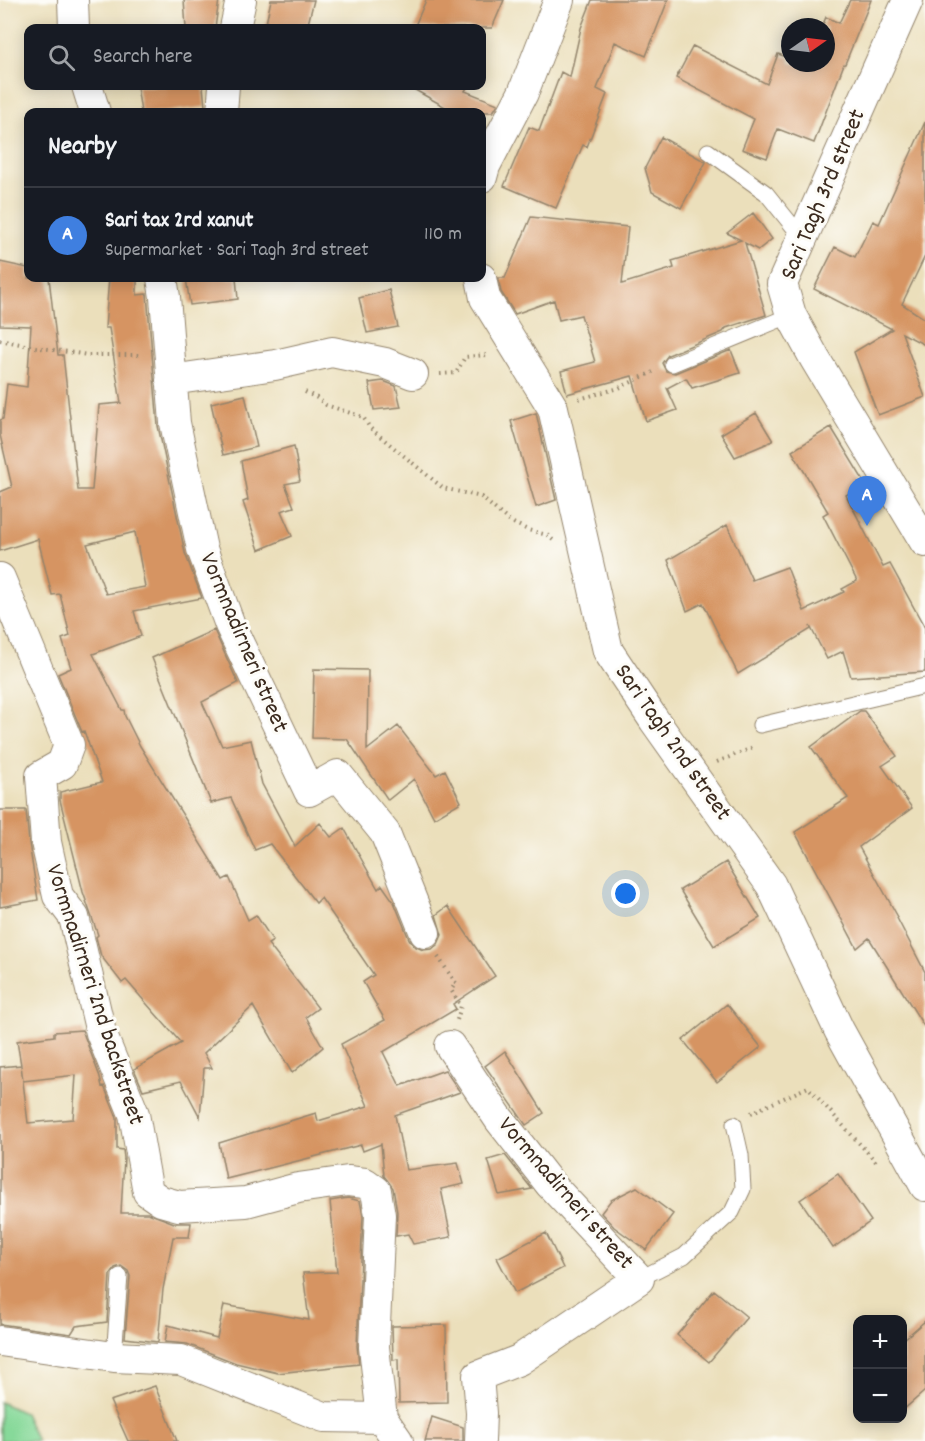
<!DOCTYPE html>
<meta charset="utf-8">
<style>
:root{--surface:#171b24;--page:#242831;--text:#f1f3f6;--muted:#9ea1a6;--line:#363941;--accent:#1f6fb2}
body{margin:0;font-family:Dekko,sans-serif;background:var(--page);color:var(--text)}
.controls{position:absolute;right:18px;bottom:18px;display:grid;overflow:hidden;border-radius:12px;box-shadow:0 3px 15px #0003}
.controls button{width:54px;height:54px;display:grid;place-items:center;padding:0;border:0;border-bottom:2px solid var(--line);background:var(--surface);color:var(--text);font:30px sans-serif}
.compass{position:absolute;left:781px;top:18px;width:54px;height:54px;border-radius:50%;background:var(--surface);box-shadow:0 3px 15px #0003;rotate:76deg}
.you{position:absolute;left:626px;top:894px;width:21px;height:21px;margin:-15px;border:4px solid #fff;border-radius:50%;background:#1a73e8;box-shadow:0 0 0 9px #1a73e833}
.badge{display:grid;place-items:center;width:39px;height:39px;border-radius:50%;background:var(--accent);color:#fff;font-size:20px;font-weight:700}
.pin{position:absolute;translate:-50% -50px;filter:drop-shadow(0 2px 3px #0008)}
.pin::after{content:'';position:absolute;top:32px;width:21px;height:18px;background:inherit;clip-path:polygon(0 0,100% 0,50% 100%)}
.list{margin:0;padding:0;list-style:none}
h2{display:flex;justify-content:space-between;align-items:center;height:78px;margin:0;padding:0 24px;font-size:26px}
h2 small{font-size:20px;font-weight:400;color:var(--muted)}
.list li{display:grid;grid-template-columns:39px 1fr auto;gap:18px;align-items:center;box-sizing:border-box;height:96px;padding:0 24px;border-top:2px solid var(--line)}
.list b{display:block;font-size:22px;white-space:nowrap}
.list p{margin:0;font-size:20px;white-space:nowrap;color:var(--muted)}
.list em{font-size:20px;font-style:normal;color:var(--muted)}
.icon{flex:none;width:33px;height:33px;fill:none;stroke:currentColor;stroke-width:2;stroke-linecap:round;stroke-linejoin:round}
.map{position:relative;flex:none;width:925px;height:1441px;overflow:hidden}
.search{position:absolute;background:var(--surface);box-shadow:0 3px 15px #0003;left:24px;top:24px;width:462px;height:66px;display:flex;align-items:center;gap:15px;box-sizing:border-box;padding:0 21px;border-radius:12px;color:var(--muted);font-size:22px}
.panel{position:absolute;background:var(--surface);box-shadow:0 3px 15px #0003;left:24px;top:108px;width:462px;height:174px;border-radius:12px}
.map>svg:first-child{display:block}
</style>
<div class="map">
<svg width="925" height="1441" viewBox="0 0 925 1441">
<rect width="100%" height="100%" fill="#fdfcf7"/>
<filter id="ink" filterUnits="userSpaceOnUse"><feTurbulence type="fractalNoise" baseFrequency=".0167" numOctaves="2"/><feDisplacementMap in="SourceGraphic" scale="12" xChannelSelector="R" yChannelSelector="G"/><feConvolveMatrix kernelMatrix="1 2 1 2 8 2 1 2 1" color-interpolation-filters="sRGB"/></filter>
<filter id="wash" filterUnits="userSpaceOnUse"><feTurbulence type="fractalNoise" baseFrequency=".008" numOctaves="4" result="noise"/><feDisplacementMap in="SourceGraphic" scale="24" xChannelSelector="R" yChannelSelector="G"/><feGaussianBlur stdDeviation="1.35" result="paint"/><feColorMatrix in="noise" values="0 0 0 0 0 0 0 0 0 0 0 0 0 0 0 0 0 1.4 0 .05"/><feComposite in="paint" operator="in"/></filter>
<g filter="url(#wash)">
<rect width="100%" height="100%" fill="#ebdfbb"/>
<!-- green -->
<path fill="#87d99a" stroke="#61825c" stroke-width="1.5" d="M0 1402 24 1413 37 1441H0Z"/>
<g id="blocks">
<!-- building -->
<path fill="#d69462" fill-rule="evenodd" d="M184 0H219L215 28H186Z
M271 0H314L307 28H265Z
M426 0H504L492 28H414Z
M592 0H668L646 56 615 42 597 89 607 94 587 147 583 145 556 208 504 186 529 127 539 131 561 72 570 77 581 28Z
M850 0H871L845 64H844L814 143 778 129 767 158 742 149 754 119 676 78 693 46 767 84 778 54 790 58V63L807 65 826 63V27H822L826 17 839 23Z
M137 86H203L205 107 165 112H141Z
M408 86H468L465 91 498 104 493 112H454Z
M925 122V256L902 304 925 319V345L902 333 925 397 878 415 854 352 892 329 814 289 835 247 855 257 873 221 879 224Z
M661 137 706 162 681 208 652 192 645 168Z
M753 213 772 239 758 250 745 243 766 315 726 328 723 332 668 355 662 363 666 371 675 373 731 350 740 373 692 388 686 378 667 388 677 410 646 421 632 376 567 394 561 371 595 362 581 315 559 320 554 300 515 314 501 292 498 278H505L531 217 628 227 622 284 674 268 672 261 741 240 727 233Z
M0 262 28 268V278H49L58 355H63L78 490H92L99 405 121 403 109 328H105L109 278H137V295L147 294 158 426 185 553 202 598 134 611 141 636 93 654 122 710H124L125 716 140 746 223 880 229 877 248 920 256 915 273 941 268 944 318 1008 306 1017 323 1047 292 1073 253 1006 204 1053 212 1068H204L200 1117 181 1081 143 1090 134 1069 181 1043 126 980 122 983 101 956 96 937 98 935 83 892 60 800V792L102 782 84 731 82 732 58 674 71 668 62 639 70 636 60 594 52 595 38 539 0 551V492L12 487 0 435V420L3 419 7 384 27 387 31 326 0 325ZM135 532 145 587 106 594 87 544Z
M186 278H236L238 299 190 305Z
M389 290 398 327 367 333 359 298Z
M383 381 396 386 401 407 374 410 369 383Z
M245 395 257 447 223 455 211 403Z
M536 413 556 500 536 507 511 421Z
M756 413 773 441 735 457 721 434Z
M831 427 865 483 846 495 883 567 890 564 925 628V672L851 677 843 651 827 659 810 626 811 629 738 674 703 603 687 611 668 560 727 525 752 580 787 567 804 611 844 592 842 589 857 581 823 515 828 512 792 451Z
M294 446 300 481 285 484 294 507 281 511 292 536 259 550 243 502 248 500 241 461Z
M214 630 238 683 202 702 222 746 251 740 262 784 295 846 320 823 331 837 344 828 378 889 382 885 394 902 409 939 414 946 423 950 432 949 438 944 442 935 436 915 448 906 495 976 453 1004 456 1009 383 1052 400 1086 445 1070 460 1092 395 1115 406 1170 458 1163 464 1184 441 1189 451 1237 413 1244 408 1234 396 1236 397 1212 393 1188 384 1176 381 1144 363 1151 361 1145 226 1179 219 1143 316 1113 318 1121 368 1106 341 1044 385 1020 363 982 374 975 321 898 316 903 270 844 255 850 231 798 211 803 152 658Z
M314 669 368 670 367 750 398 726 436 775 445 770 461 802 434 818 414 779 388 800 347 739 312 738Z
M860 711H864L897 756 882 766 912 808 859 847 898 917 897 918 925 972V1028L869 938 857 948 795 832 848 798 811 747Z
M0 810H26L29 843 38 900 0 907Z
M726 862 760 918 714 946 680 890Z
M727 1004 761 1047 717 1082 683 1040Z
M82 1030 100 1077 102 1087 104 1086 117 1118V1149L123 1150 124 1158 121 1213H148L174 1223H191L189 1237H173L163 1289 158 1342 125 1338 130 1276 128 1271 121 1266 115 1268 110 1275 107 1322 76 1326 71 1334 0 1324V1067L21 1065 17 1041 54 1036V1032ZM21 1065 23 1081 76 1075 73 1119 28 1123Z
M505 1051 544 1113 526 1125 485 1066Z
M505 1155 532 1189 499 1195 488 1160Z
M838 1174 871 1221 833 1248 800 1200Z
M637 1187 673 1214 646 1250 614 1227 601 1213 611 1200Z
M348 1198 360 1201 363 1216 357 1346 359 1364 278 1373 236 1363 187 1344 165 1342 168 1325 217 1338 224 1305 309 1320 303 1273 337 1272 330 1201Z
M546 1233 563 1268 515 1293 497 1258Z
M714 1290 747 1317 709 1362 677 1335Z
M925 1321V1391L903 1410V1340Z
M446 1325 447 1402 399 1403 398 1359 393 1360 392 1326Z
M155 1386 177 1441H128L110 1401Z
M432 1417 463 1427V1441H425Z"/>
</g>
</g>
<g filter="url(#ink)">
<use href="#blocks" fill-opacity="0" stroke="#93846c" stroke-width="1.5"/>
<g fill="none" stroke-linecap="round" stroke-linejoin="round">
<defs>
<path id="service" d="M708 151 766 193 803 239
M672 364 791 315
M760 725 925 686
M639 1279 684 1256 732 1212 743 1189 741 1155 734 1124
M114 1357 120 1276"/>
<path id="minor" d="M73 0 74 28
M908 0 782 284 791 315 815 359 925 542
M235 28 241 0
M87 86 95 112
M222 112 224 86
M482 177 485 166 523 93 559 0
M162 278 165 297 175 423 202 549 230 625 309 791 338 775 385 833 425 933
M481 278 485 298 553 408 608 651 654 720 771 885 839 1030 925 1186
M171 380 275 365 332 352 385 363 413 374
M0 578 69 745 62 764 41 776 46 842 58 896 74 917 101 1033 134 1114 148 1192 161 1201 179 1206 246 1202 298 1188 348 1181 365 1183 376 1191 380 1215 374 1347 382 1418 398 1441
M450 1046 499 1119 550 1184 639 1279 519 1360 478 1376 481 1413 480 1441
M0 1341 114 1357 181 1360 324 1417 382 1418"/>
</defs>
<!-- service casing -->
<use href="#service" stroke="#93846c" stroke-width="17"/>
<!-- minor casing -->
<use href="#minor" stroke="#93846c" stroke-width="32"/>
<!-- path -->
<path stroke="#93846c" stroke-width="4" stroke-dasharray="1.5 4.5" stroke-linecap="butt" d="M0 340 35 347 88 355H142
M440 374 456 373 465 357 486 355
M305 392 317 398 326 405 363 417 370 428 443 488 481 497 509 521 528 530 547 535 553 540
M579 399 619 388 653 372
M717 762 747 750 754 746
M438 957 456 983 451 990 461 1006 457 1020
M751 1113 808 1087 878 1164"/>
<!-- service -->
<use href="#service" stroke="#fff" stroke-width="15"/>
<!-- minor -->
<use href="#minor" stroke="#fff" stroke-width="30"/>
</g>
</g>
<g text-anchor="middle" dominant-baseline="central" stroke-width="6" stroke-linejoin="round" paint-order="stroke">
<!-- street labels -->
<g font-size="24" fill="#3b2a1e" stroke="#fdfcf7">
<text transform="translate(824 195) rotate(-67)">Sari Tagh 3rd street</text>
<text transform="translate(243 643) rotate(67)">Vormnadirneri street</text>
<text transform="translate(672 743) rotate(55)">Sari Tagh 2nd street</text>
<text transform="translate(94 995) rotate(72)">Vormnadirneri 2nd backstreet</text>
<text transform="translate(565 1194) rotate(49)">Vormnadirneri street</text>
</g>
</g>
</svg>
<div class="controls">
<button>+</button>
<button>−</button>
</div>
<svg class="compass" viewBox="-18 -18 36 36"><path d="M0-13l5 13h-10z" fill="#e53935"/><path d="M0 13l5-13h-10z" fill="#9ea1a6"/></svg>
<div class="you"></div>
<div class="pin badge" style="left:867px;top:526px;background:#3f7fe0">A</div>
<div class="search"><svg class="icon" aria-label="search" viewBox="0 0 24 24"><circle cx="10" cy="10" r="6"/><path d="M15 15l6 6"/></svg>Search here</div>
<section class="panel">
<h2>Nearby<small></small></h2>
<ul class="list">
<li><span class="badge" style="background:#3f7fe0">A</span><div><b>Sari tax 2rd xanut</b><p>Supermarket · Sari Tagh 3rd street</p></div><em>110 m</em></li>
</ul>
</section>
</div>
